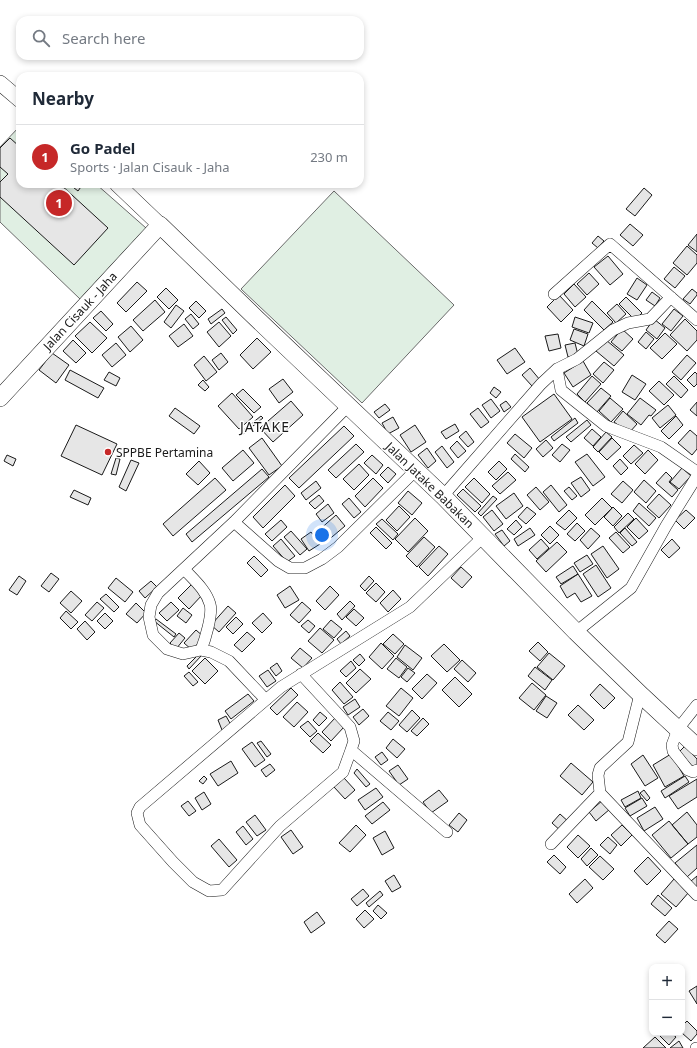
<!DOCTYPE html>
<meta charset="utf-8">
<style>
:root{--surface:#fff;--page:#f2f2f3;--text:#1f2937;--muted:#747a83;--line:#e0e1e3;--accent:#c62828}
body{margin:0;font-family:"Noto Sans",sans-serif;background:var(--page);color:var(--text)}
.controls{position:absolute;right:12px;bottom:12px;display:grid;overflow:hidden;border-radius:8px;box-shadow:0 2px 6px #0003}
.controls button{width:36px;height:36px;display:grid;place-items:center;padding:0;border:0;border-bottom:1px solid var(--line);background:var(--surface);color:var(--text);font:20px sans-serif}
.you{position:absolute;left:322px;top:535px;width:14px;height:14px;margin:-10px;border:3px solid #fff;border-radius:50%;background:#1a73e8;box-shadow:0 0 0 6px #1a73e833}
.badge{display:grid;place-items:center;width:26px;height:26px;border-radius:50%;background:var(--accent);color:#fff;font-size:13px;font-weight:700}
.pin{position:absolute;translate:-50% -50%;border:2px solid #fff;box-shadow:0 1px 4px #0006}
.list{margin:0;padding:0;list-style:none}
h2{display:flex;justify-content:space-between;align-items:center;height:52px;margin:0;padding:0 16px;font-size:17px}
h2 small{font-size:13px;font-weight:400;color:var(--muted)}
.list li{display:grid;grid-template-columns:26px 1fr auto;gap:12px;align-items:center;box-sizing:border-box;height:64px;padding:0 16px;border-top:1px solid var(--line)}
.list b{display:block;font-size:15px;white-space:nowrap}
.list p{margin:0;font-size:13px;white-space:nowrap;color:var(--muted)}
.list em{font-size:13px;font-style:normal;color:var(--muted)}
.icon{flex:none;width:22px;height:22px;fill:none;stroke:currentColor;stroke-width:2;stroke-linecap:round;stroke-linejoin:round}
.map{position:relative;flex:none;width:697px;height:1048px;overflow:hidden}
.search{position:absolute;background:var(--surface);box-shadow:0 2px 6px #0003;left:16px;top:16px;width:348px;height:44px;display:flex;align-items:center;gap:10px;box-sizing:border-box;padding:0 14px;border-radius:12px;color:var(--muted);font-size:15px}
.panel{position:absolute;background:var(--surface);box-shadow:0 2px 6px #0003;left:16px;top:72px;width:348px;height:116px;border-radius:12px}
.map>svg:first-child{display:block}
</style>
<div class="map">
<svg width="697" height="1048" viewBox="0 0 697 1048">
<rect width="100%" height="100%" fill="#fff"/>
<!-- green -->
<path fill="#e0efe3" stroke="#6a6a6a" d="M20 126V184H96L146 228 80 299 0 222V147Z
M334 191 454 305 362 403 241 289Z"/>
<!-- building -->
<path fill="#e6e6e6" stroke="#1a1a1a" d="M10 138 20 147V184H60L108 228 74 265 0 197V182L8 174 0 167V148Z
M69 184H83L78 191Z
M644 188 652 195 635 216 626 209Z
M630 224 643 235 633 246 620 235Z
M697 234V252L688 245Z
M598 236 604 241 598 248 592 243Z
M687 246 697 255V263L687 275 673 263Z
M608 256 623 274 610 285 594 267Z
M674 267 685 276 675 288 664 279Z
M589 273 599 284 587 295 577 284Z
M637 278 647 285 637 300 627 294Z
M137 282 147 291 126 312 117 303Z
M574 284 586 297 575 307 564 294Z
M166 288 178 300 169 309 157 297Z
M692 289 697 293V295L690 304 683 299Z
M652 292 660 298 655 306 646 300Z
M559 295 573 310 561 322 547 307Z
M626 297 642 313 635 320 619 304Z
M155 300 165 312 143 331 133 320Z
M196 301 206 311 199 318 189 308Z
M592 301 613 322 604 330 584 310Z
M617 304 626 314 616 323 607 313Z
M176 305 184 311 171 328 164 322Z
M222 309 225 313 211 324 208 319Z
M674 309 683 316 671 331 662 324Z
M101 311 113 324 106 331 93 318Z
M191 314 199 324 193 329 185 319Z
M226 317 237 330 233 334 222 320Z
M575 317 593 323 589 333 572 327Z
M654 319 665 328 657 339 646 330Z
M685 319 697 331V340L687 351 670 335Z
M90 322 107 338 92 353 75 336Z
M219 322 231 336 219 347 207 332Z
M184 324 193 336 178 347 169 336Z
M131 326 143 340 130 352 118 337Z
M574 329 588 334 584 346 570 340Z
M622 329 633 339 622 351 611 342Z
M646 332 654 339 646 349 638 342Z
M665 333 677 344 662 359 650 348Z
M558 334 561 348 549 351 545 336Z
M257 338 271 352 253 369 240 355Z
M73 340 86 353 76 363 63 351Z
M606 340 624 355 614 366 596 351Z
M116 343 126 355 112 367 102 355Z
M575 343 578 355 568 357 565 345Z
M515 348 525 362 507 374 497 360Z
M52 353 69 365 56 383 39 370Z
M221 353 228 362 219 370 212 360Z
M687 355 696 363 681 380 672 372Z
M204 356 217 372 206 381 194 365Z
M583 361 591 375 573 387 564 373Z
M604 362 614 370 603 383 593 374Z
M530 368 540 380 532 386 522 375Z
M70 370 104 388 98 398 65 380Z
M109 372 120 378 116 386 104 380Z
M695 372 697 374V384L694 387 687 380Z
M632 375 646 384 635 400 622 392Z
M592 376 601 384 585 402 577 394Z
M674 376 688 390 681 398 666 384Z
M283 379 293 392 279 403 269 389Z
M203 380 209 387 205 391 198 385Z
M659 381 674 395 664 405 649 391Z
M494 387 501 392 496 398 490 393Z
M601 388 611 396 597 412 587 403Z
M243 389 261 407 254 413 236 395Z
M232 393 253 417 239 429 218 406Z
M554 394 572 419 540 442 522 417Z
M610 398 623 409 611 422 599 411Z
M640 398 656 410 651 416 649 415 641 425 627 414Z
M491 399 500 411 491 418 482 405Z
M291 401 303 415 273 442 260 428Z
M506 401 511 407 504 412 500 405Z
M697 402V416L690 410Z
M385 404 390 410 379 418 374 412Z
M668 405 676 415 660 428 652 418Z
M175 408 200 426 194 434 169 416Z
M478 408 489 422 481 428 470 414Z
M623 411 637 424 629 433 614 422Z
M261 416 263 418 243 434 241 432Z
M676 416 683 425 669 439 661 431Z
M393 417 399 428 388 434 382 423Z
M575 418 578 423 554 441 551 437Z
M587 420 591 425 571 442 566 437Z
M455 424 459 431 446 439 441 432Z
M76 425 117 444 102 475 61 456Z
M415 425 426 442 411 452 400 435Z
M344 426 354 436 299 488 289 478Z
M592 429 601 437 593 446 584 438Z
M690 430 697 436V449L692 455 678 443Z
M466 431 474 442 468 447 459 437Z
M606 432 612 437 598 452 593 447Z
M515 434 532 448 524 458 507 443Z
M262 438 282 466 269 475 249 448Z
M612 438 621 447 607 460 599 452Z
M546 440 553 448 543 457 536 449Z
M457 441 466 451 458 458 450 448Z
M356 444 364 452 336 478 328 470Z
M562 444 570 450 560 462 552 455Z
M634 445 643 453 631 464 623 456Z
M442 446 454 462 447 468 435 452Z
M427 448 436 461 428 468 418 455Z
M243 450 254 463 233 481 222 468Z
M648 450 658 460 645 474 635 464Z
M515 454 529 467 525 472 511 459Z
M587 454 605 477 593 486 575 462Z
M7 455 16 459 13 466 4 461Z
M372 455 383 465 376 474 364 463Z
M116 458 120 459 116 475 111 474Z
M620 459 628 468 621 475 613 466Z
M131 460 139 463 126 491 119 487Z
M199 461 210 473 198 485 186 474Z
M499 461 507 469 496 480 488 472Z
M359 464 369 475 354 490 343 479Z
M388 467 396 474 388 483 380 475Z
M682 468 691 476 679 489 670 482Z
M262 469 269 477 192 542 186 534Z
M508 472 516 480 500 494 492 486Z
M666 472 672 478 669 482 678 490 672 497 656 483Z
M581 477 590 490 581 497 571 483Z
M215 478 226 490 173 536 163 524Z
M373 478 383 488 365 507 355 496Z
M474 478 490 494 482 503 465 487Z
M644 480 656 491 646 503 634 492Z
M316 481 321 488 306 500 301 493Z
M623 481 633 490 622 503 611 494Z
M285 485 295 496 263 528 253 517Z
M551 485 567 505 559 512 543 492Z
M536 487 549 502 540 510 527 495Z
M569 487 577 496 572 500 564 491Z
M463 489 481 506 475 512 457 495Z
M74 490 91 498 88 505 70 497Z
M408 491 422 503 412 515 398 503Z
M514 493 523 506 506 519 496 506Z
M659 494 671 505 659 518 647 507Z
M319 495 324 501 315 509 309 503Z
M493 496 497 499 481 516 478 513Z
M349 498 361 512 354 518 342 504Z
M602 498 612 508 595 525 585 515Z
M639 503 656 518 649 526 633 511Z
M328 504 334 513 322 522 316 514Z
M399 506 410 517 397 531 386 520Z
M527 507 536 514 526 524 518 517Z
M613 507 622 516 613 526 604 517Z
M492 510 503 524 494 531 483 517Z
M569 510 577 518 565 530 556 523Z
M686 510 695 518 684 529 675 520Z
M628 513 634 519 619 533 614 527Z
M336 515 345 526 326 542 317 532Z
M415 518 428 531 408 552 395 539Z
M636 518 648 531 639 539 627 527Z
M382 519 398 534 393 540 376 524Z
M281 520 287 527 272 541 265 534Z
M516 520 522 527 514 535 507 529Z
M577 523 585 531 575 541 567 534Z
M550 526 559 535 550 544 541 535Z
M376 527 392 543 386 549 370 533Z
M530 528 535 535 518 546 514 539Z
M591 528 600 536 588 549 580 540Z
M625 528 637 542 632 546 620 533Z
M502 530 510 541 504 546 495 534Z
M291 531 307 549 300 555 284 537Z
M311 532 320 544 309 551 301 539Z
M616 532 630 547 623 553 609 538Z
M424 537 435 547 417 567 406 556Z
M281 539 295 556 287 562 273 546Z
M541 539 549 548 537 559 529 550Z
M672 539 680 548 669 558 661 550Z
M557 542 567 552 546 572 536 561Z
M439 546 448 554 428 576 419 567Z
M603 546 619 569 607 578 591 554Z
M587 555 593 564 580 572 574 563Z
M254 556 268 570 261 577 247 563Z
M596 565 611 588 598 597 583 574Z
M573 566 578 574 561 584 556 577Z
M461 567 472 577 462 588 451 578Z
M51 573 59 579 49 592 41 586Z
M578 574 592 596 581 602 575 593 567 598 560 586Z
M19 576 26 581 17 595 9 590Z
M369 576 374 581 365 591 360 586Z
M116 578 133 592 125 602 108 588Z
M151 581 157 587 145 598 139 591Z
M376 583 385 592 376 602 366 593Z
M192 584 203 594 189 609 178 598Z
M290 586 299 600 285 608 277 595Z
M330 586 339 595 325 610 316 601Z
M393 590 401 599 388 612 380 603Z
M71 591 82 601 71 613 60 603Z
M106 594 119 607 114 612 100 599Z
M350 601 355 606 342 620 337 614Z
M97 602 104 608 92 621 85 615Z
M171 602 179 610 167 621 159 613Z
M302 602 311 610 299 623 290 615Z
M136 603 146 613 137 623 126 614Z
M228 606 236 613 219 632 211 625Z
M183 608 192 615 186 623 177 616Z
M354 609 364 618 356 626 346 617Z
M66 611 78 622 71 629 60 618Z
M105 613 113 621 105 629 97 621Z
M263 613 272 623 262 633 252 623Z
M236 617 243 624 233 634 226 627Z
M156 619 176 634 174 637 154 621Z
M308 620 315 626 309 633 301 626Z
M331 620 342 629 334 638 323 629Z
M85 621 95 632 87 640 77 629Z
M320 628 334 640 322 653 308 641Z
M196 630 204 637 192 650 184 643Z
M346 631 350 636 341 644 337 639Z
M247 632 255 639 242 652 234 645Z
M179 633 185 638 176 649 170 643Z
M393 634 404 644 395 654 383 644Z
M538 642 548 652 540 661 529 651Z
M381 643 394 656 382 669 369 657Z
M444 644 460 660 447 672 431 656Z
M405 645 422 658 413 670 397 657Z
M300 648 312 658 303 668 291 658Z
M200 653 202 655 189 669 187 666Z
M549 653 565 666 553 680 537 667Z
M360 654 365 660 359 666 353 660Z
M205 658 218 671 205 684 192 671Z
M396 658 407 667 399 678 387 669Z
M462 660 476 673 468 682 454 669Z
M351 661 356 668 346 677 340 671Z
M277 663 282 671 276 676 270 668Z
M535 667 552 680 545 690 528 676Z
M408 668 415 673 407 682 401 677Z
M360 669 371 679 356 693 346 683Z
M268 670 276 681 267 687 259 676Z
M189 672 198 682 193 686 184 676Z
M427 674 437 683 422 699 412 689Z
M455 677 472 694 459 707 442 690Z
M340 682 353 697 344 704 332 690Z
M532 683 546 695 534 710 519 698Z
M600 684 615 698 604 709 590 695Z
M291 688 298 695 277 715 270 708Z
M401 688 413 698 399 716 386 706Z
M248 694 254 701 231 719 225 711Z
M546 696 557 703 547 718 536 711Z
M355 699 360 707 348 715 343 707Z
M297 702 308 712 294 727 283 717Z
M578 705 594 720 584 730 568 715Z
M363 709 369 716 359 725 353 717Z
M412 710 420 718 407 732 399 725Z
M320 712 327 718 319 726 313 720Z
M388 712 399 721 391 730 380 721Z
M226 716 231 725 222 730 218 720Z
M335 718 344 727 331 741 322 732Z
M423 718 429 724 417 736 411 731Z
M308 721 317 731 310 737 300 727Z
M318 733 331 745 323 753 310 741Z
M393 739 405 749 397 758 386 748Z
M261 741 271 754 267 757 257 743Z
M252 742 265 760 255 767 242 749Z
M685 746 697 759V765L694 768 679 752Z
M382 752 388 760 381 765 375 757Z
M671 754 684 776 665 787 653 765Z
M643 755 658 778 645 786 631 764Z
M231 761 238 773 218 786 210 774Z
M571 763 593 782 582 795 560 776Z
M270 764 275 770 266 777 261 770Z
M398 765 408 779 399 785 389 771Z
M357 769 370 784 366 787 354 773Z
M204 776 207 779 203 784 199 781Z
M685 776 689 782 665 798 661 791Z
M344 778 355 790 345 799 334 787Z
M697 779V797L678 809 669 796Z
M376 788 383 797 365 810 358 800Z
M439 790 448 801 431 813 423 802Z
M644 790 650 798 647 801 640 793Z
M638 791 641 798 625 807 621 800Z
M204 792 211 804 202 810 195 798Z
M642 798 647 806 630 816 625 808Z
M603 800 610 809 596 821 589 812Z
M188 801 196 811 189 816 181 806Z
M383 802 390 810 372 824 365 816Z
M655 807 663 819 644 831 637 818Z
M687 812 697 825V837L688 844 672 825Z
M459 813 467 820 458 832 449 825Z
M560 814 570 823 562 832 552 823Z
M255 815 266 830 257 836 246 822Z
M669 821 688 844 671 858 652 835Z
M356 825 366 835 350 852 339 843Z
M622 825 632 835 621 846 611 835Z
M243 826 253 839 246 845 236 832Z
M291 830 303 847 293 854 281 837Z
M385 831 394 848 382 855 373 838Z
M578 835 590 846 578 858 567 847Z
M608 837 617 845 610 854 600 845Z
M219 839 237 860 229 867 211 846Z
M697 845V868L687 877 675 863Z
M591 848 598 855 587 866 581 859Z
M554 855 566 867 560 874 547 862Z
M600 856 614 869 603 880 589 867Z
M648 857 661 871 647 885 634 871Z
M394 875 401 887 392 892 385 881Z
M697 876V889L691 881Z
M585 879 593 888 577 903 569 894Z
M674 879 689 892 676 907 661 894Z
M363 889 369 896 357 906 351 899Z
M380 891 383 895 369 907 366 903Z
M658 895 672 908 665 916 651 904Z
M378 905 387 913 381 919 373 911Z
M365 910 374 919 364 928 356 919Z
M317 912 325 923 311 933 304 922Z
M669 921 678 929 665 943 656 935Z
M697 986V1004L689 991Z
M687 1021 697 1031V1034L691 1041 682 1033V1026Z
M657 1033H671L676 1037 669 1045Z
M655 1037 666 1048H643Z
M679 1041 683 1048H670Z"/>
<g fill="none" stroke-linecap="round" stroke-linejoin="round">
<defs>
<path id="minor" d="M554 294 610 244 697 320
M557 369 561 390 606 426 661 447 697 472
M443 496 541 384 557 369 577 359 613 330 628 323 650 319 671 297
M234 522 278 561 290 568H305L322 559 338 547 415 471
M184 569C194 580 206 590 210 604 213 614 205 640 201 650
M576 632 631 588 666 526 697 476
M301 674 350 727 354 741 351 750
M266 700 229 661 211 652 201 650 183 654 167 649 153 635 149 617 151 605 158 593 234 522 348 406
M697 705 678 729 672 745 673 751 688 770 693 772 697 770
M600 793 697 895
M447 832 351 750 343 772 280 826 222 890 209 891 193 882 173 862 140 825 137 813 140 807 281 687 410 607 483 537
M551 844 600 793 598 775 600 768 628 742 640 694
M696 1048H697"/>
<path id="secondary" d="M0 83 20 100
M117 184 160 225"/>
<path id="primary" d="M0 398 160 225 257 319 443 496 576 632 640 694 697 747"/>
</defs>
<!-- minor casing -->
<use href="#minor" stroke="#1a1a1a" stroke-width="12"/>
<!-- secondary casing -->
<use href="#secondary" stroke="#1a1a1a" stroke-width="16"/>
<!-- primary casing -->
<use href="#primary" stroke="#1a1a1a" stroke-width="18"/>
<!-- minor -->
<use href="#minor" stroke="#fff" stroke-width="11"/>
<!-- secondary -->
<use href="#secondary" stroke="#fff" stroke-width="15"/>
<!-- primary -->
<use href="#primary" stroke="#fff" stroke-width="17"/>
</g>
<!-- markers -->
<circle fill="#c62828" stroke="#fff" stroke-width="1.5" cx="108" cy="452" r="4"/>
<g text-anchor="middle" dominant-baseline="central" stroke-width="3" stroke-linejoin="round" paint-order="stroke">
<!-- street labels -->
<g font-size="12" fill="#1a1a1a" stroke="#fff">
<text transform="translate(80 311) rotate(-47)">Jalan Cisauk - Jaha</text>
<text transform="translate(430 485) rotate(44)">Jalan Jatake Babakan</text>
</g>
<!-- poi labels -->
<g font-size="12" fill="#1a1a1a" stroke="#fff" text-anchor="start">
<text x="116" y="452">SPPBE Pertamina</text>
</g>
<!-- quarter labels -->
<g font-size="14" letter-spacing="1" fill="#1a1a1a" stroke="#fff">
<text x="265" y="426">JATAKE</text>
</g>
</g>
</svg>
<div class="controls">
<button>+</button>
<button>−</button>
</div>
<div class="you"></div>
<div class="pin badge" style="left:59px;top:203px">1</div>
<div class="search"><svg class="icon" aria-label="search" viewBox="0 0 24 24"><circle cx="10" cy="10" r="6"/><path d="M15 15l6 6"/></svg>Search here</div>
<section class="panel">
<h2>Nearby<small></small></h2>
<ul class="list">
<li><span class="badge">1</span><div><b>Go Padel</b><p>Sports · Jalan Cisauk - Jaha</p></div><em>230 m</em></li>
</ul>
</section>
</div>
